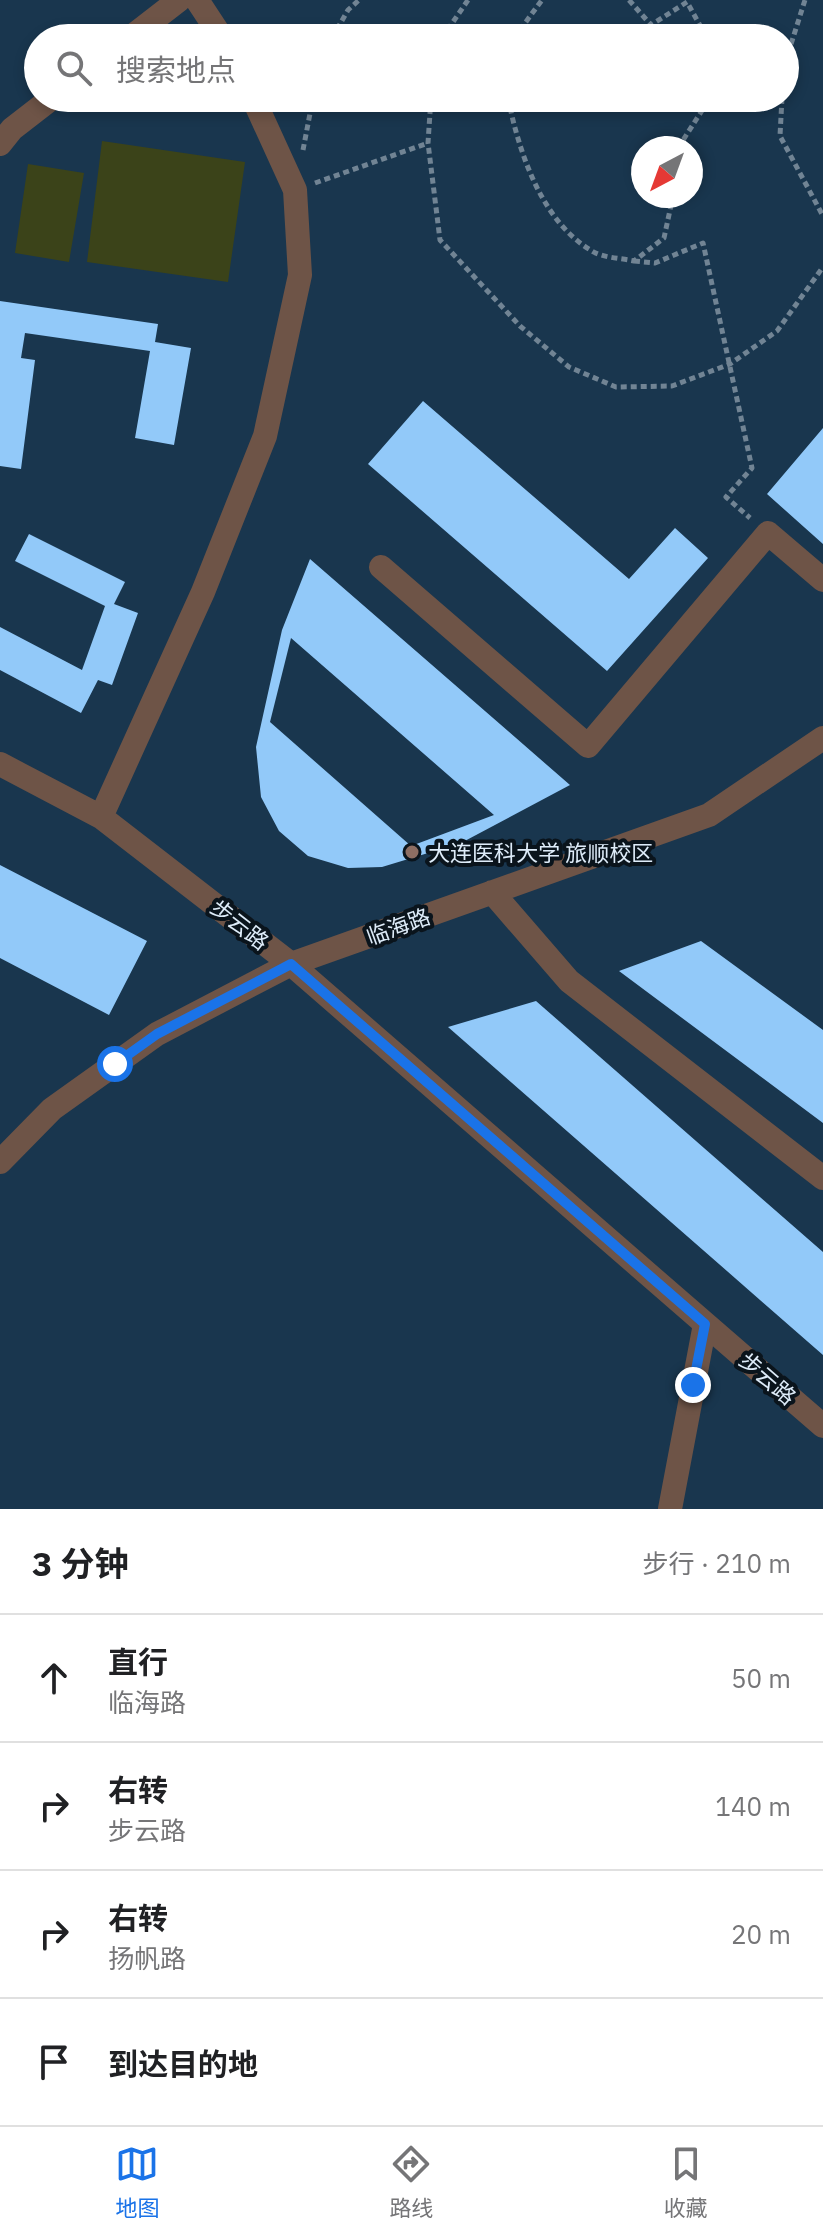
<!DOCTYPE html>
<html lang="zh">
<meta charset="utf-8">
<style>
:root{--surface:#fff;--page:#f2f2f2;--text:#202124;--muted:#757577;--line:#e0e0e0;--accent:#1a73e8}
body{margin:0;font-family:"IBM Plex Sans","Noto Sans SC",sans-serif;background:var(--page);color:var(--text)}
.compass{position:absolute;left:631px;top:136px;width:72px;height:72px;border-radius:50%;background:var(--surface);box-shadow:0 4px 12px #0003;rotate:221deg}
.stop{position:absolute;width:24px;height:24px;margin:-18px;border:6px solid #1a73e8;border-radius:50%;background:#fff}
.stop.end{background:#1a73e8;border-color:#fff;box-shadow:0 2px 8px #0008}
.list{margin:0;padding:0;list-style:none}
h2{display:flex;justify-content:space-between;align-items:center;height:104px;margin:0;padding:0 32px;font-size:34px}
h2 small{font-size:26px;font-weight:400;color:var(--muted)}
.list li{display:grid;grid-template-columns:52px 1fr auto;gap:24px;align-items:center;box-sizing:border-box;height:128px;padding:0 32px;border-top:2px solid var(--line)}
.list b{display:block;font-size:30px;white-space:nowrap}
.list p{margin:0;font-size:26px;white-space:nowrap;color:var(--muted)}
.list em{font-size:26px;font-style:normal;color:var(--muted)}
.icon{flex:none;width:44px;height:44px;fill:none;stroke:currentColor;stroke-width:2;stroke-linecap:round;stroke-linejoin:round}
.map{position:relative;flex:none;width:823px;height:1509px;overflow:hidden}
.search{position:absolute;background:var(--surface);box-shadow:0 4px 12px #0003;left:24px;right:24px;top:24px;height:88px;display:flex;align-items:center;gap:20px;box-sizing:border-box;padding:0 28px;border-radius:44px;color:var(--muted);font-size:30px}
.sheet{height:616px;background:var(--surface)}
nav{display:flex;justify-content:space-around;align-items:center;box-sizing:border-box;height:112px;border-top:2px solid var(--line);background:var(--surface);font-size:22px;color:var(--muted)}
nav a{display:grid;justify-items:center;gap:4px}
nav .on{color:var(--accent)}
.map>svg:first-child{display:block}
</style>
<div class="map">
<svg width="823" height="1509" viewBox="0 0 823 1509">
<rect width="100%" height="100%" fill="#162c3f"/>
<!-- built -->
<path fill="#19364e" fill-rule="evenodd" d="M0 0H823V1509H0ZM38 38H785V98H38ZM643 148H691V196H643Z"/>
<!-- green -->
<path fill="#3b4319" d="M102 141 245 162 228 282 87 262Z
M28 164 84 173 69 262 15 253Z"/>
<!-- building -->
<path fill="#92c9f9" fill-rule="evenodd" d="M0 301 158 324 155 342 191 348 174 445 135 438 150 351 25 333 21 358 35 360 21 469 0 466Z
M423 401 629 579 675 528 708 558 607 671 368 464Z
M823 428V544L767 494Z
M29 534 125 582 114 604 138 613 112 685 98 680 81 713 0 670V627L82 670 105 606 15 561Z
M310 559 570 785 461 843 382 867 348 868 308 856 279 831 261 797 256 747 282 630ZM291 638 494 815 411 846 270 722Z
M0 865 147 941 109 1015 0 958Z
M701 941 823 1030V1123L619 971Z
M536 1001 823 1252V1355L448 1027Z"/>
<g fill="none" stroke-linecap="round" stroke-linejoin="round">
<!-- path -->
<path stroke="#718494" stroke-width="5" stroke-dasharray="6 4" stroke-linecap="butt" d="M629 0 651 25 687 2 707 38
M332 38 348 10 359 0
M442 38 468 0
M514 38 542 0
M785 63 805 0
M431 98 428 143 440 240 520 326 569 367 616 387 672 386 730 364 777 331 823 267
M508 98C519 152 541 221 592 251 603 258 621 258 634 261L664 238 673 196
M782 98 780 136 823 216
M678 148 710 98
M303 150 313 98
M315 183 428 143
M634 261 655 263 703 243 752 468 726 497 750 518"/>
<!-- minor -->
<path stroke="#6e5447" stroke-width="24" d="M197 0 222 38
M130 38 179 0
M0 144 12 129 52 98
M381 567 588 746 768 533 823 580
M0 764 101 817 291 964 823 1426
M101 817 203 592 265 436 300 275 295 190 253 98
M492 892 569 981 823 1178
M0 1162 52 1109 157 1034 291 964 709 815 823 738
M670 1509 705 1324"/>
</g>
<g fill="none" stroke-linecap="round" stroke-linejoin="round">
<!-- route -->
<path stroke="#1a73e8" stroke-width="10" d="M115 1064 157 1034 291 964 705 1324 693 1385"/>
</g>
<!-- markers -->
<circle fill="#8d6e63" stroke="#0a141c" stroke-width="3" cx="412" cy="852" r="8"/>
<g text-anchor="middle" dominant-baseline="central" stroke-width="8" stroke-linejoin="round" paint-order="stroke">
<!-- poi labels -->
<g font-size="22" fill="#deecf9" stroke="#0a141c" text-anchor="start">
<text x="428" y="852">大连医科大学 旅顺校区</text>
</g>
<!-- street labels -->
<g font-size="22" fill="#deecf9" stroke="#0a141c">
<text transform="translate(240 924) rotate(38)">步云路</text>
<text transform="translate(398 926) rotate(-20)">临海路</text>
<text transform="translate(768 1378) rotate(41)">步云路</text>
</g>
</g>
</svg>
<svg class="compass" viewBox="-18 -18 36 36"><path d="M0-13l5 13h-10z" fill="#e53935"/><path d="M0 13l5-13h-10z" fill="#757577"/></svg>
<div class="stop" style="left:115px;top:1064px"></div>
<div class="stop end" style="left:693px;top:1385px"></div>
<div class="search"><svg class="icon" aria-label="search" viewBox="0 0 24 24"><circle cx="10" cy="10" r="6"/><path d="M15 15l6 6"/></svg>搜索地点</div>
</div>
<section class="sheet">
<h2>3 分钟<small>步行 · 210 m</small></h2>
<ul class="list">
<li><svg class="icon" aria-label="ahead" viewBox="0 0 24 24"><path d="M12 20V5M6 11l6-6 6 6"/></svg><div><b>直行</b><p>临海路</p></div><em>50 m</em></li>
<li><svg class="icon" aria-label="right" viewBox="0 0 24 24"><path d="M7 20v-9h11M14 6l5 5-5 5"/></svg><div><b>右转</b><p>步云路</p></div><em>140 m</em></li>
<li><svg class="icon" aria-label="right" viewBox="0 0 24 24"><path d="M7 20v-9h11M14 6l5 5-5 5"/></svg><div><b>右转</b><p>扬帆路</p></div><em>20 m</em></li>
<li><svg class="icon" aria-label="arrive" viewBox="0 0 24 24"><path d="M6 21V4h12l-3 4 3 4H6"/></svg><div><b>到达目的地</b></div></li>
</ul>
</section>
<nav>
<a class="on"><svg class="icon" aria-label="map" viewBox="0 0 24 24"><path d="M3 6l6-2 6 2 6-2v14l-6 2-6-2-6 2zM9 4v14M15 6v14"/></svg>地图</a>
<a><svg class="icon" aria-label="directions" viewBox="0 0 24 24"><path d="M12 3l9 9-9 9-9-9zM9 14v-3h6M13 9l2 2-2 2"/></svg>路线</a>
<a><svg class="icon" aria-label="saved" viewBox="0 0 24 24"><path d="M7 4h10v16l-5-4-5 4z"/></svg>收藏</a>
</nav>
